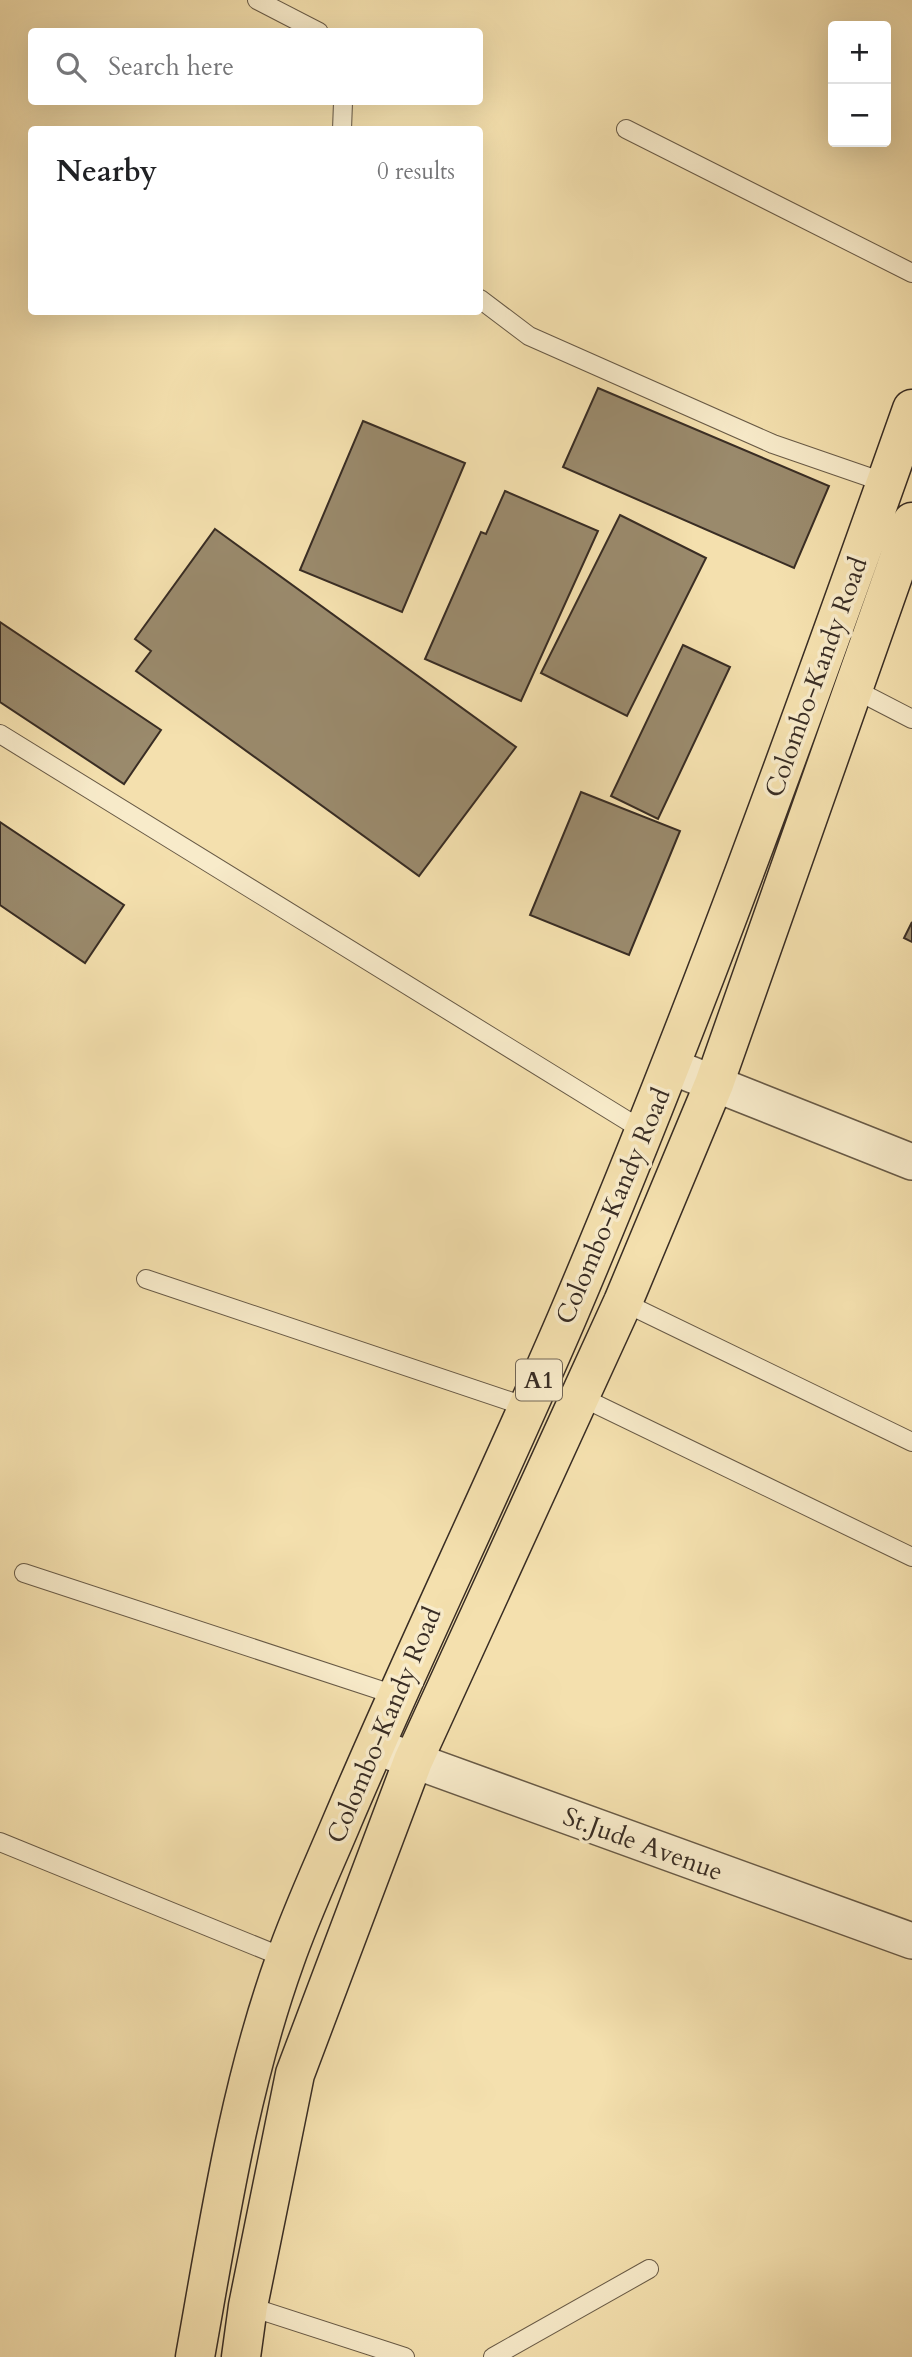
<!DOCTYPE html>
<meta charset="utf-8">
<style>
:root{--surface:#fff;--page:#f6f6f6;--text:#202124;--muted:#757577;--line:#e0e0e0}
body{margin:0;font-family:Cardo,serif;background:var(--page);color:var(--text)}
.controls{position:absolute;right:21px;top:21px;display:grid;overflow:hidden;border-radius:7px;box-shadow:0 7px 28px #0002}
.controls button{width:63px;height:63px;display:grid;place-items:center;padding:0;border:0;border-bottom:2px solid var(--line);background:var(--surface);color:var(--text);font:35px sans-serif}
.list{margin:0;padding:0;list-style:none}
h2{display:flex;justify-content:space-between;align-items:center;height:91px;margin:0;padding:0 28px;font-size:30px}
h2 small{font-size:23px;font-weight:400;color:var(--muted)}
.icon{flex:none;width:38px;height:38px;fill:none;stroke:currentColor;stroke-width:2;stroke-linecap:round;stroke-linejoin:round}
.map{position:relative;flex:none;width:912px;height:2357px;overflow:hidden}
.search{position:absolute;background:var(--surface);box-shadow:0 7px 28px #0002;left:28px;top:28px;width:455px;height:77px;display:flex;align-items:center;gap:18px;box-sizing:border-box;padding:0 24px;border-radius:7px;color:var(--muted);font-size:26px}
.panel{position:absolute;background:var(--surface);box-shadow:0 7px 28px #0002;left:28px;top:126px;width:455px;height:189px;border-radius:7px}
.map>svg:first-child{display:block}
</style>
<div class="map">
<svg width="912" height="2357" viewBox="0 0 912 2357">
<rect width="100%" height="100%" fill="#f4e0ae"/>
<filter id="stains"><feTurbulence type="fractalNoise" baseFrequency=".00286" numOctaves="4"/><feColorMatrix values="0 0 0 0 .2 0 0 0 0 .09 0 0 0 0 .02 0 0 0 .5 -.17"/></filter>
<radialGradient id="worn" r=".72"><stop offset=".6" stop-color="#630" stop-opacity="0"/><stop offset="1" stop-color="#630" stop-opacity=".3"/></radialGradient>
<!-- building -->
<path fill="#9a8a6c" stroke="#392d24" stroke-width="2" d="M598 388 829 486 794 568 563 467Z
M363 421 465 463 402 612 300 570Z
M505 491 598 531 521 701 425 659 481 532 486 534Z
M620 515 706 558 627 716 541 673Z
M215 529 516 747 419 876 136 671 151 651 135 639Z
M0 622 161 730 124 784 0 702Z
M683 645 730 667 658 819 611 796Z
M581 792 680 831 629 955 530 915Z
M0 822 124 905 85 963 0 905Z
M912 922V942L904 938Z"/>
<g fill="none" stroke-linecap="round" stroke-linejoin="round">
<defs>
<path id="service" d="M257 0 319 32
M626 129 912 273
M342 130 343 102
M480 299 529 336 773 444 886 483
M852 688 912 719
M0 734 644 1131
M146 1279 527 1407
M623 1302 912 1442
M579 1396 912 1557
M24 1573 395 1695
M0 1842 285 1958
M248 2306 405 2357
M493 2357 649 2269"/>
<path id="minor" d="M670 1066 912 1162
M385 1750 912 1941"/>
<path id="trunk" d="M195 2357C219 2223 239 2088 285 1960 301 1914 322 1869 341 1824 413 1654 494 1488 567 1318 694 1020 804 714 912 409
M241 2357 248 2306 295 2074 413 1761 623 1302 714 1084 912 522"/>
</defs>
<!-- service casing -->
<use href="#service" stroke="#685a46" stroke-width="20"/>
<!-- minor casing -->
<use href="#minor" stroke="#685a46" stroke-width="38"/>
<!-- trunk casing -->
<use href="#trunk" stroke="#392d24" stroke-width="41"/>
<!-- service -->
<use href="#service" stroke="#f8ebca" stroke-width="18"/>
<!-- minor -->
<use href="#minor" stroke="#f8ebca" stroke-width="35"/>
<!-- trunk -->
<use href="#trunk" stroke="#f4e0ae" stroke-width="38"/>
</g>
<g text-anchor="middle" dominant-baseline="central" stroke-width="7" stroke-linejoin="round" paint-order="stroke">
<!-- shield labels -->
<rect fill="#f8ebca" stroke="#726656" stroke-width="2" x="516" y="1359.5" width="46" height="41" rx="5"/>
<g font-size="24" font-weight="bold" fill="#392d24">
<text x="539" y="1380">A1</text>
</g>
<!-- street labels -->
<g font-size="26" fill="#392d24" stroke="#f8ebca">
<text transform="translate(816 677) rotate(-70)">Colombo-Kandy Road</text>
<text transform="translate(613 1206) rotate(-67)">Colombo-Kandy Road</text>
<text transform="translate(384 1725) rotate(-67)">Colombo-Kandy Road</text>
<text transform="translate(643 1844) rotate(20)">St.Jude Avenue</text>
</g>
</g>
<rect width="100%" height="100%" filter="url(#stains)"/>
<rect width="100%" height="100%" fill="url(#worn)"/>
</svg>
<div class="controls">
<button>+</button>
<button>−</button>
</div>
<div class="search"><svg class="icon" aria-label="search" viewBox="0 0 24 24"><circle cx="10" cy="10" r="6"/><path d="M15 15l6 6"/></svg>Search here</div>
<section class="panel">
<h2>Nearby<small>0 results</small></h2>
<ul class="list">
</ul>
</section>
</div>
